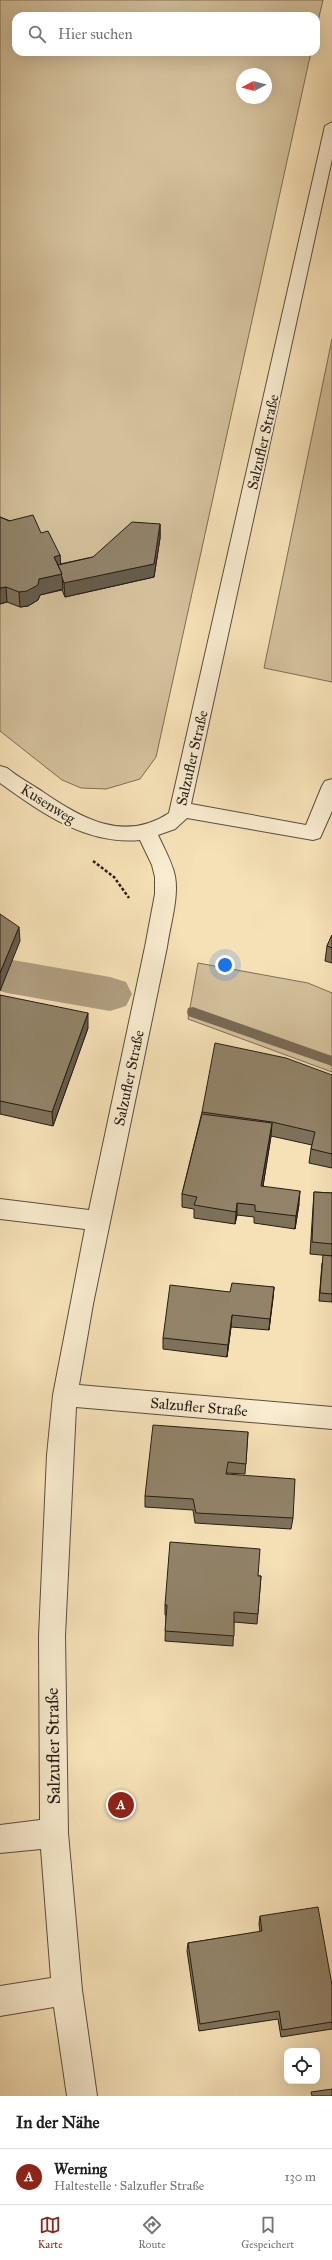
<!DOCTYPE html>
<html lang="de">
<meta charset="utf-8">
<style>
:root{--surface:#fff;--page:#f2f2f2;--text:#202124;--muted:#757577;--line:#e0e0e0;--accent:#8f2418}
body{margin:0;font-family:"IM FELL Great Primer",serif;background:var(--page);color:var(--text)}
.controls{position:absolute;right:12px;bottom:12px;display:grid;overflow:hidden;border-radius:8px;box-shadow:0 4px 16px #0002}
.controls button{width:36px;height:36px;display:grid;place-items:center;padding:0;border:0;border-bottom:1px solid var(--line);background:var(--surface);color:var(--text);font:20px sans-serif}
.compass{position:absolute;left:236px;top:68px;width:36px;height:36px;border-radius:50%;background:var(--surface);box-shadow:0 4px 16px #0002;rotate:263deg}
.you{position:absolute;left:225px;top:965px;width:14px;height:14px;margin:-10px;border:3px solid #fff;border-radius:50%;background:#1a73e8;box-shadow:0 0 0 6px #1a73e833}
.badge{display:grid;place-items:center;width:26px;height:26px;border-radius:50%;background:var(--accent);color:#fff;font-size:13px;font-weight:700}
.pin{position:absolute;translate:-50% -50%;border:2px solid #fff;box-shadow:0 1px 4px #0006}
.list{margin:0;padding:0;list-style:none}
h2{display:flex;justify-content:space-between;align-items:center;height:52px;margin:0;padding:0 16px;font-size:17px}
h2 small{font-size:13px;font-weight:400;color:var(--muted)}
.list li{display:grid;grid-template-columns:26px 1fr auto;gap:12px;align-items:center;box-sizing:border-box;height:56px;padding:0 16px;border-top:1px solid var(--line)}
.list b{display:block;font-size:15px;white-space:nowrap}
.list p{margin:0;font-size:13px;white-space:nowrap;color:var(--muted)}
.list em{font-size:13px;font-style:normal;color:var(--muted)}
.icon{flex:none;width:22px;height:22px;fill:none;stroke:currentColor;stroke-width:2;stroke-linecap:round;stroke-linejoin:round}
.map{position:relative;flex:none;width:332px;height:2096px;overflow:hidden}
.search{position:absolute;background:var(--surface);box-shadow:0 4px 16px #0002;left:12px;right:12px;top:12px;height:44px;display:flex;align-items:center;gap:10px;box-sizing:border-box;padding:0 14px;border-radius:12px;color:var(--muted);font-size:15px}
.sheet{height:108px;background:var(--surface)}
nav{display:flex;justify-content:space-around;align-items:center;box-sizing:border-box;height:56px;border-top:1px solid var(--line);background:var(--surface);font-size:11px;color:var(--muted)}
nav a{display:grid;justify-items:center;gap:2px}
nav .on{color:var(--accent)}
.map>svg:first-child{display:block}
</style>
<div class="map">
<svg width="332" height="2096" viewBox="0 0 332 2096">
<rect width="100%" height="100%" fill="#f6e1b7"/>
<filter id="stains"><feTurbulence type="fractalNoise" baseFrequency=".005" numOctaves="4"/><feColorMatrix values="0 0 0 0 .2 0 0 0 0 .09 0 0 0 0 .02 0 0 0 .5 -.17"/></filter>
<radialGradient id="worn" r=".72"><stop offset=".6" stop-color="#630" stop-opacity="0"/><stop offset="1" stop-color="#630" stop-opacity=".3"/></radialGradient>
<!-- green -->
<path fill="#d3c09b" stroke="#7c6e58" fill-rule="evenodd" d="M0 0H323L316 30V16H16V52H311L156 757 140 779 106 789 81 788 62 780 0 731ZM242 74H266V98H242Z
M332 339V682L264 668Z
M198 963 308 983 332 993V1072L188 1019Z"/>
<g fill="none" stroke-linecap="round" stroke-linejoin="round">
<!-- stream -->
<path fill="#786a55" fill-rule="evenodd" d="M193 1007 332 1056V1066L188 1016 187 1012 188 1008Z"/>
<!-- canal -->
<path fill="#af9e80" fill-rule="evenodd" d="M7 959 110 977 126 982 132 994 126 1006 110 1011 7 993 0 991V961Z"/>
<defs>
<path id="minor" d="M332 122V159L191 804 306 825 322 786 325 781 332 779V811L320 838 313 840 187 818 175 829 158 835C164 848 172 862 175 876 179 898 170 925 167 947L93 1304 79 1385 332 1407V1429L76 1407 65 1636 68 1833 82 1990 97 2096H67L54 2007 0 2016V1986L51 1978 41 1849 0 1853V1825L40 1820 39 1636 47 1455 53 1395 85 1229 0 1219V1199L89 1210 145 947 155 894V877L152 865 140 840C86 845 42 813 0 783V766L7 768C18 777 31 784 43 792 81 818 124 843 169 813L325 126Z"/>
</defs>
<!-- minor casing -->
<use href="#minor" stroke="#5a4e3e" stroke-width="2"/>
<!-- path -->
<path stroke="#261d15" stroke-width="2.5" stroke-dasharray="3 2" stroke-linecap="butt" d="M93 861 114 877 129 898"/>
<!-- minor -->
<use href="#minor" fill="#f9ecd0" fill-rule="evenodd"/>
</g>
<!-- wall -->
<path fill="#7e715a" stroke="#261d15" d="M0 517 41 533 60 555V564L93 557 160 524V538L154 577 65 597 62 590 40 595 38 600 28 606 20 607 7 602 0 604Z
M332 935V963L325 961 327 946Z
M0 995 88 1028 53 1126 0 1114Z
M332 1075V1168L309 1163 311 1149 312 1145 271 1136 263 1186 299 1204 295 1229 254 1223V1217L237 1215 235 1224 194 1218V1209L182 1207V1194L202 1112Z
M314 1192 332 1193V1256L310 1254Z
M332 1256V1302L319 1301 322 1263Z
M274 1287 269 1330 231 1327 227 1357 163 1349V1338L230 1292Z
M248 1432 245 1474 227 1473V1474L293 1518 291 1529 195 1523 193 1510 145 1507V1496Z
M258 1576H261L257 1624 234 1622 233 1646 165 1641 166 1615H165V1605Z
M260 1916 332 1985V2029L281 2037 278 2019 199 2031 187 1951 188 1943 260 1932 259 1924Z"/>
<!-- shaded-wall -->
<path fill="#665c4a" stroke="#261d15" d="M160 524V538L154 577 65 597 64 583Z
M60 555 61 570 54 557Z
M62 574 63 589 40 595 38 600 28 606 20 607 19 592 39 579Z
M6 587 7 602 0 604V588Z
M19 927 20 941 0 991V973Z
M88 1013V1028L53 1126 52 1112Z
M272 1123 271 1136 261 1198V1186Z
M300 1191 299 1204 295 1229 296 1216Z
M237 1203V1215L235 1224 236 1212Z
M274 1287 273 1299 269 1330 270 1319Z
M232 1315 231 1327 227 1357 228 1345Z"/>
<!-- building -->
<path fill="#928369" stroke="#261d15" d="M33 515 41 533 48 531 60 555 54 557 62 574 39 579 38 585 27 591 19 592 6 587 0 588V517L9 521Z
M132 522 160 524 154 564 64 583 61 574H62L58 565 93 557Z
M0 914 19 927 0 973Z
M332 935V948L327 946Z
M0 995 88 1013 52 1112 0 1101Z
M215 1043 286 1058 332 1075V1154L311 1149 315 1132 272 1122 202 1112Z
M202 1114 272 1123 261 1186 300 1191 296 1216 255 1211V1205L237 1203 236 1212 194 1205 197 1197 182 1194Z
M314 1192 332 1193V1244L312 1242Z
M323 1255 332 1256V1294L320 1293Z
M232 1283 274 1287 270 1319 232 1315 228 1345 163 1338 170 1285 230 1292Z
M153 1425 248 1432 246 1464 228 1462 226 1474 295 1479 293 1518 196 1513 193 1499 145 1496Z
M170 1542 260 1549 258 1576H261L258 1614 234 1612V1636L165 1631 167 1605H165Z
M318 1907 332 1985V2022L282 2030 279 2011 200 2024 188 1943 262 1931 260 1916Z
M332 2089V2096H312L311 2092Z"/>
<g text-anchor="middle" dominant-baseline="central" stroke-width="4" stroke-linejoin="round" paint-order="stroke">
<!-- street labels -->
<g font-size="15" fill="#261d15" stroke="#f9ecd0">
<text transform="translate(263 442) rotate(-77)">Salzufler Straße</text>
<text transform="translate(192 758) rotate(-77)">Salzufler Straße</text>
<text transform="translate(48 804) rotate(32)">Kusenweg</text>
<text transform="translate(129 1078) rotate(-78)">Salzufler Straße</text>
<text transform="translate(199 1407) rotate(5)">Salzufler Straße</text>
</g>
<!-- near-street labels -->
<g font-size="18" fill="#261d15" stroke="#f9ecd0">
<text transform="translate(53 1746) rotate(-91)">Salzufler Straße</text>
</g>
</g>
<rect width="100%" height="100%" filter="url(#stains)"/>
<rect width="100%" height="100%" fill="url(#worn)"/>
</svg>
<div class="controls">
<button><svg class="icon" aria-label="locate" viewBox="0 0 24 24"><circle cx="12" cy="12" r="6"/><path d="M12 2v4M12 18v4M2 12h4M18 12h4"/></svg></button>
</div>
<svg class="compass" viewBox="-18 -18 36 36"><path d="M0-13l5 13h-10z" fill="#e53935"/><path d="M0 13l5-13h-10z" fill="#757577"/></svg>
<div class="you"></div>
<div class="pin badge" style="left:121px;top:1805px">A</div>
<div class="search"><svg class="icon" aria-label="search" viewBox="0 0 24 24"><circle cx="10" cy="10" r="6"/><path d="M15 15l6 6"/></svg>Hier suchen</div>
</div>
<section class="sheet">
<h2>In der Nähe<small></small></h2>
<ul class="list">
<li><span class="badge">A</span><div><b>Werning</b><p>Haltestelle · Salzufler Straße</p></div><em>130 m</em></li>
</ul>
</section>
<nav>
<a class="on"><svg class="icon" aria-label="map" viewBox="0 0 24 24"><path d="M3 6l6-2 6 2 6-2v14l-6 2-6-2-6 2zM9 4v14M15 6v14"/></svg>Karte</a>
<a><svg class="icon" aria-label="directions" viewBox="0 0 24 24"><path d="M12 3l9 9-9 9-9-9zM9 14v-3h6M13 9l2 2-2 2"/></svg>Route</a>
<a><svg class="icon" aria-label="saved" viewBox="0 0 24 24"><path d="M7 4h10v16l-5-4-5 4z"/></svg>Gespeichert</a>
</nav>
